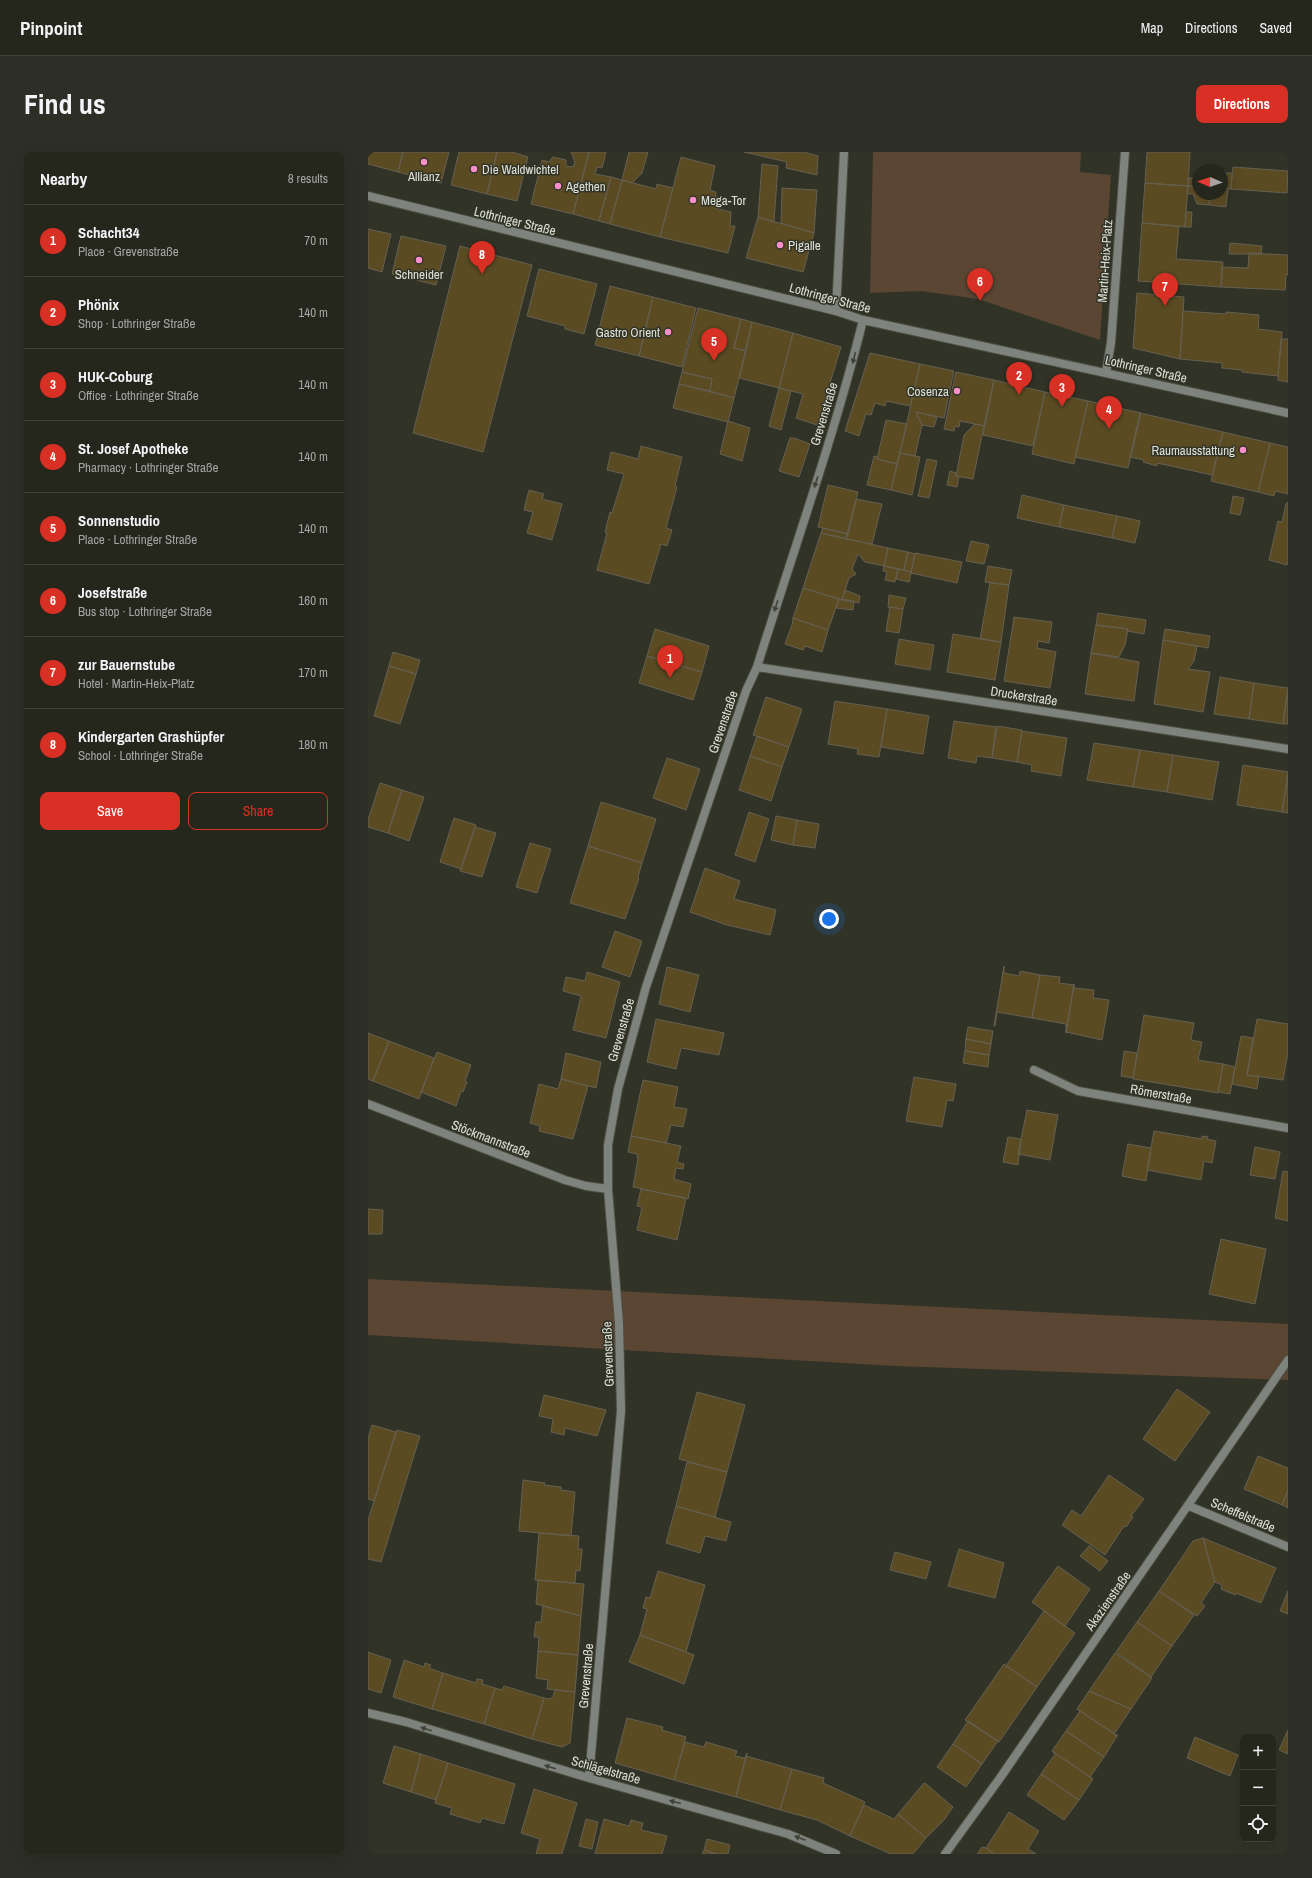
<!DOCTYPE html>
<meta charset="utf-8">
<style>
:root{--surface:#25261c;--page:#2d2e25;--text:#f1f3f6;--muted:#a3a5a3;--line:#42433b;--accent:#d93025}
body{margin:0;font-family:"Archivo Narrow",sans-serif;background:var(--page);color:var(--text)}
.controls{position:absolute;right:12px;bottom:12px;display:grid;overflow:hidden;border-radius:8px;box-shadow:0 4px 16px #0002}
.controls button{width:36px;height:36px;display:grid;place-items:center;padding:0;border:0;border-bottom:1px solid var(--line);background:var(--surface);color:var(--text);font:20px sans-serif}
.compass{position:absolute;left:824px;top:12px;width:36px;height:36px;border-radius:50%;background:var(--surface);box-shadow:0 4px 16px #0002;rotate:272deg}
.you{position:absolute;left:461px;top:767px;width:14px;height:14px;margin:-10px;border:3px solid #fff;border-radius:50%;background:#1a73e8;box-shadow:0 0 0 6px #1a73e833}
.badge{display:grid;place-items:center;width:26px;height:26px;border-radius:50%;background:var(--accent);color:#fff;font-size:13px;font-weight:700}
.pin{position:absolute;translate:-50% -33px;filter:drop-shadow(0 1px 2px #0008)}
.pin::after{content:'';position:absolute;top:21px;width:14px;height:12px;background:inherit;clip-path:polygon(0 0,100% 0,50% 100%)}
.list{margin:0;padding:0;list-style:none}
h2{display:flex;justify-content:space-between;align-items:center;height:52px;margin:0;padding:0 16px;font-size:17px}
h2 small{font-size:13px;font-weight:400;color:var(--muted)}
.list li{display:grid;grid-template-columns:26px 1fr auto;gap:12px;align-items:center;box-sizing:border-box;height:72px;padding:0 16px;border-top:1px solid var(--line)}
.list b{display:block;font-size:15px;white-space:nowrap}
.list p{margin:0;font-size:13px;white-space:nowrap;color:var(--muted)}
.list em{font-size:13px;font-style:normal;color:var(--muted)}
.actions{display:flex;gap:8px;padding:12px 16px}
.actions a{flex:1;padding:9px 0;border:1px solid var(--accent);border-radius:8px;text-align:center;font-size:14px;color:var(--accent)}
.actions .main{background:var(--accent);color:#fff}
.icon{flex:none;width:22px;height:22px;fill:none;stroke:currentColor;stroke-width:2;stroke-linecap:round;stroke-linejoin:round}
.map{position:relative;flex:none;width:920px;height:1702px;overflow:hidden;border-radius:8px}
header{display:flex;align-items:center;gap:24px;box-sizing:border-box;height:56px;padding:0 20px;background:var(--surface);border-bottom:1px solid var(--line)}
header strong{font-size:19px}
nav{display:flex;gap:22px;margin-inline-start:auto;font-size:14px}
.intro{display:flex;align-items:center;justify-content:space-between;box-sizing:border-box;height:96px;padding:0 24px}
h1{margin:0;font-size:28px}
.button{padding:10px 18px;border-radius:8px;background:var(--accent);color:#fff;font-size:14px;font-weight:700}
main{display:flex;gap:24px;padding:0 24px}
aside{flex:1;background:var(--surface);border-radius:8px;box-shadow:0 4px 16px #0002}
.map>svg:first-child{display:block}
</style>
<header>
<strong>Pinpoint</strong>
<nav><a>Map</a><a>Directions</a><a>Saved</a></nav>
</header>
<div class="intro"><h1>Find us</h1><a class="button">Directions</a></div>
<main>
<aside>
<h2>Nearby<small>8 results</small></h2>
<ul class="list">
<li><span class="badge">1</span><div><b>Schacht34</b><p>Place · Grevenstraße</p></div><em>70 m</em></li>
<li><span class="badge">2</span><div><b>Phönix</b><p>Shop · Lothringer Straße</p></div><em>140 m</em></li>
<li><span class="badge">3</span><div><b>HUK-Coburg</b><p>Office · Lothringer Straße</p></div><em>140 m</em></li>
<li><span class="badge">4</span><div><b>St. Josef Apotheke</b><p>Pharmacy · Lothringer Straße</p></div><em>140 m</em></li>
<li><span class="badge">5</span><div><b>Sonnenstudio</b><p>Place · Lothringer Straße</p></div><em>140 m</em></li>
<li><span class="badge">6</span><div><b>Josefstraße</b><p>Bus stop · Lothringer Straße</p></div><em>160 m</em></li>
<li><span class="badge">7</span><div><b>zur Bauernstube</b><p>Hotel · Martin-Heix-Platz</p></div><em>170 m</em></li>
<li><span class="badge">8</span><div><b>Kindergarten Grashüpfer</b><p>School · Lothringer Straße</p></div><em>180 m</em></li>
</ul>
<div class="actions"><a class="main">Save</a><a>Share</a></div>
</aside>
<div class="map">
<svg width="920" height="1702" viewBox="0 0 920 1702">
<rect width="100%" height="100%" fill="#313326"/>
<!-- green -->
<path fill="#5b4633" d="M505 0H713L712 20 743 23 732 188 610 147 553 139 502 141Z
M0 1127 920 1172V1228L528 1214 0 1183Z"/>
<!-- building -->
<path fill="#5a4b23" stroke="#666052" d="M0 0H35L30 20 0 12Z
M35 0H81L73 31 30 20Z
M91 0H129L119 42 83 33Z
M129 0H144L160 5 149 49 119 42Z
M203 0H221L205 62 163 52 174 8 181 10 185 5 198 8V14L205 15 207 10Z
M221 0H238L234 16 229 15 227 22 243 25 231 69 205 62Z
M261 0H280L274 21 264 31 254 28Z
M376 0H435L450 4 449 23 418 16 419 10Z
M779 0H822L820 34 777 31Z
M313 5 347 14 342 38 348 40 347 56 363 60 362 74H367L360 101 292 85Z
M394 12 410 14 406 70 390 65Z
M865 15 920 19 919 41 863 37Z
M854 21H864L863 37 854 36Z
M243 25 254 28 242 72 231 69Z
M820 26H830V35L820 34Z
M254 28 288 37 289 32 305 36 292 85 242 72Z
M777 31 820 34 817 75 774 71Z
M820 34 830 35V42H842L841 53 829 52 825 42H819Z
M414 36 449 38 446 81 413 71Z
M854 36 860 37 858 55 841 53 842 42H854Z
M818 60H824L823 75H817Z
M390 65 446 81 435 120 378 106Z
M774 71 811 74 808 107 855 110 853 135 770 129Z
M0 77 23 82 14 120 0 116Z
M33 84 78 94 68 133 24 122Z
M862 91 894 94 893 102H861Z
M92 94 164 113 115 300 45 281Z
M881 101 920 103V123L918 122 917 138 853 135 854 115 880 116Z
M171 117 229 132 216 182 197 177V174L159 164Z
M242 134 285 145 271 204 227 193Z
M769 141 816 145 812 207 765 196Z
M285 145 328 156 314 215 271 204Z
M330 156 373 167 366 196 378 199 366 246 342 239 344 227 314 220Z
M815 159 858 162V160L891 163 890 177 914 180 910 224 874 220V218L854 216V211L812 207Z
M373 167 384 170 378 199 366 196Z
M384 170 425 181 411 236 371 226Z
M425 181 473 195 449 273 428 266 435 242 411 236Z
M913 187H920V230L910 228Z
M502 201 552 212 542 254 518 249 517 254 507 251 503 263 498 262 491 284 477 279Z
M552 212 586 219 576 266 548 260 554 273 547 304 532 301Z
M314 220 344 227 342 239 311 232Z
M588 220 626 228 616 274 592 269 591 275 587 274 586 279 576 277Z
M626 228 677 240 665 294 615 283Z
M311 232 366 246 360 270 305 256Z
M411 236 423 239 413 278 401 274Z
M677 240 720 249 706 312 664 302Z
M720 249 773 261 760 316 707 305Z
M548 260 569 265 566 275 554 273Z
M772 261 855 280 844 323 789 311V314L775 310 776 308 762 305Z
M518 268 539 272 529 312 509 307Z
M360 269 382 276 374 309 352 302Z
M607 272 616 274 605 327 588 324 596 283Z
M855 280 902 291 890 340 843 329Z
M422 286H426L442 292 431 325 411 319Z
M902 291 920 295V342L907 339 906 344 890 340Z
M273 294 314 305 307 334 309 335 298 376 304 378 299 394 293 392 281 432 229 418 239 381 237 380 242 360 244 361 256 322 239 318 243 300 270 307Z
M532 301 552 305 544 343 523 338Z
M506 304 510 305 509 307 529 312 523 338 499 333Z
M559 307 569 309 561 346 550 344Z
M582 319 588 321V324H591L589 335 579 333Z
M460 333 490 340 480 382 450 375Z
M161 338 176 342 174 347 194 352 184 388 159 381 165 360 156 358Z
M654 343 696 353 691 375 649 366Z
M865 344 876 346 872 363 862 361Z
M488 347 514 352 504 392 478 387Z
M920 350V409L919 413 901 408 910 369 914 370 918 352Z
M696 353 749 364 744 386 691 375Z
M749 364 772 369 767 391 744 386Z
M455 376 480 382 478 387 453 381Z
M453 381 520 396 516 414 497 410 490 402 484 417 488 422 481 426 474 448 435 436Z
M603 389 621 393 616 412 598 409Z
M520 396 540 400 536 418 516 414Z
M540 400 547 402 543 420 536 418Z
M547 401 594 410 589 431 543 421Z
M516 414 530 417 527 430 517 428 519 420 515 419Z
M620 414 644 418 641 433 617 430Z
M530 417 543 420 541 430 528 427Z
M622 431 641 433 633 490 612 487Z
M435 436 471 447 460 478 425 466Z
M477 438 492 444 491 451 474 448Z
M521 443 538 446 535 457 520 455Z
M471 447 486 449 485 458 468 456Z
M522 455 535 457 531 481 518 479Z
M730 461 778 468 776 482 759 479 760 477 728 473Z
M646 465 684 470 681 491 670 489 669 496 688 500 682 536 636 529Z
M425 466 460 478 454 500 437 494 435 498 417 492 425 470H424Z
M728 473 760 477 757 493 751 505 723 501Z
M287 477 341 494 334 520 279 504Z
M797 477 842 484 840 496 795 488Z
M585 482 633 490 627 528 579 520Z
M531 487 566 493 562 518 527 512Z
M795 488 829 494 826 509 820 517 842 520 835 560 786 552Z
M25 500 52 508 48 522 21 514Z
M723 501 771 510 766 549 717 542Z
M279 504 334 520 325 548 271 531Z
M21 514 48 522 32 572 6 564Z
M852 525 886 531 881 567 846 562Z
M886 531 920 536 915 572 881 567Z
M920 539V572H915Z
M398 545 434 557 421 595 385 583Z
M467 549 519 557 511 605 489 602 490 597 460 592Z
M519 557 561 564 555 602 513 595Z
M586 569 628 575 624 606 609 604 608 611 580 606Z
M629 574 654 578 649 610 624 606Z
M654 579 699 586 693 624 663 619 664 613 649 610Z
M389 584 421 595 414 615 382 604Z
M726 591 772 598 765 635 719 628Z
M772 598 805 603 799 640 765 635Z
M805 603 851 610 844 648 799 640Z
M382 604 414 615 403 649 371 638Z
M299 606 332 617 318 658 285 646Z
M875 613 920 620 914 660 869 653Z
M920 623V661L914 660Z
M12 631 34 638 20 681 0 675V668Z
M34 638 56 645 41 689 20 681Z
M233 650 288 667 274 711 220 694Z
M381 660 401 667 387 710 367 703Z
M408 664 429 668 425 693 403 688Z
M86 666 108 673 93 717 72 710Z
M429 668 451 672 447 696 425 693Z
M107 675 128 681 114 725 92 719Z
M162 691 183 697 169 741 148 735Z
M220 694 274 711 270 725 271 726 257 767 202 751Z
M337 716 372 729 366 747 408 758 402 783 359 773 322 760Z
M247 779 274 789 262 825 234 815Z
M636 814V821L651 824 652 819 672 823 664 866 629 860 627 874H626Z
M299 815 331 823 322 860 291 852Z
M219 820 252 830 238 886 205 878 213 844 195 839 198 825 217 829Z
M672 823 692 825 691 831 706 833 698 881V872L664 866Z
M706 832V836L726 838 725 846 741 848 734 888 698 880Z
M776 863 826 871 823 888 834 890 830 908 855 912 850 941 765 927Z
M288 867 356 881 351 903 313 896 308 917 279 910Z
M889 867 920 872V900L915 928 879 923Z
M600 875 625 879 623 892 598 887Z
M0 881 21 889 5 929 0 927Z
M873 884 885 886 879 923 891 925 889 937 864 932Z
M598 887 623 892 621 903 597 899Z
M21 889 66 906 51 947 5 929Z
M597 899 621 903 620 915 595 911Z
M756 899 769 901 765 926 753 924Z
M69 900 103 913 97 929 99 930 95 940 93 939 88 954 53 940Z
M198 901 233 910 228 936 193 927Z
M855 912 867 915 862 942 850 940Z
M546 925 588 932 585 949 579 948 574 975 538 969Z
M193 927 220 934 205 987 171 979 172 974 162 971 171 932 190 937Z
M275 928 310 935 306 955 319 957 315 975 303 973 298 991 263 984Z
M659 958 690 963 682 1008 650 1002Z
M786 979 834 987V984L840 985 839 987 848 989 844 1011 836 1009 833 1028 779 1018Z
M263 984 313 994 309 1010 316 1012 315 1017 308 1016 306 1027 323 1032 320 1047 265 1035 270 1007 269 1002 260 1000Z
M640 985 653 987 650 1013 635 1010Z
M760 992 783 996 778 1029 754 1024Z
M887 995 912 1000 907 1027 882 1023Z
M915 1019 920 1020V1069L907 1066Z
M273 1037 318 1046 309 1088 269 1078 274 1055 269 1054Z
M0 1057 15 1058 14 1082H0Z
M853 1087 898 1097 887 1152 841 1142Z
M809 1237 842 1260 807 1309 775 1287Z
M329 1240 377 1253 359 1320 311 1307Z
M176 1243 238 1258 229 1284 197 1276 196 1283 183 1280 185 1267 171 1264Z
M4 1273 28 1280 6 1349 0 1347V1287Z
M29 1278 52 1284 13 1410 0 1407V1368Z
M890 1304 920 1316V1338L914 1353 876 1337Z
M319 1310 359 1320 347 1365 308 1354Z
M741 1323 776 1347 763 1364 765 1365 758 1375 756 1374 737 1403 694 1373 704 1358 713 1364Z
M155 1328 177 1331 176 1333 193 1335V1338L207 1340 203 1384 151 1379Z
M920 1338V1356L914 1353Z
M308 1354 363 1370 358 1389 337 1384 332 1401 298 1391Z
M171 1381 211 1384 210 1397H214L212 1419 208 1418 207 1431 167 1428Z
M835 1386 847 1430 833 1451 837 1454 829 1464 791 1439 825 1389Z
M835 1386 908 1416 893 1451 868 1441 867 1443 853 1437 854 1433 847 1430Z
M721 1394 740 1409 732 1419 712 1404Z
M591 1397 636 1411 627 1446 580 1434Z
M527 1400 563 1410 558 1427 522 1418Z
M690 1414 722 1437 697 1474 664 1450Z
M290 1419 337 1433 318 1500 272 1483 279 1457 275 1456 278 1445 282 1446Z
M170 1428 216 1432 213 1464 168 1452Z
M791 1439 826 1463 804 1494 769 1470Z
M920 1439V1462L912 1459Z
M175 1454 213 1464 210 1503 170 1499 171 1485H166L168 1470H173Z
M676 1459 707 1481 669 1535 638 1514Z
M769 1470 804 1494 783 1525 748 1500Z
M272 1483 326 1503 316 1532 261 1510Z
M170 1499 210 1503 207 1540 179 1537 180 1528 168 1526Z
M0 1500 23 1508 13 1541 0 1537Z
M747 1501 784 1526 763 1557 721 1539Z
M36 1508 56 1515 57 1511 63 1513 61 1516 75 1521 64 1557 25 1545Z
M636 1512 669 1535 631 1590 597 1568Z
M75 1521 108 1531 109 1527 115 1528 114 1532 127 1536 116 1572 64 1557Z
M136 1534 176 1546 164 1587 116 1572 127 1536 134 1538Z
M187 1538 207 1540 202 1591 194 1595 164 1587 176 1546 181 1547 185 1545Z
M721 1539 763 1557 746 1582 750 1584 709 1557Z
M709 1557 749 1584 736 1605 698 1579 712 1559Z
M259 1566 295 1575 294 1578 318 1585 306 1628 247 1611Z
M600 1569 630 1589 614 1612 585 1592Z
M920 1578V1602L911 1598Z
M698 1579 736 1605 722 1625 725 1627 684 1599Z
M827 1585 870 1603 862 1624 819 1606Z
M317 1590 336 1595 338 1590 369 1599 367 1604 377 1606 379 1601 368 1645 306 1628Z
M585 1592 614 1612 598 1635 569 1615Z
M26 1594 53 1602 43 1640 15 1631Z
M684 1599 725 1627 711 1648 673 1622 687 1602Z
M53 1602 80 1611 68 1648 43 1640Z
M378 1604 424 1617 412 1658 368 1645Z
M80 1611 147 1632 136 1672 114 1666 112 1671 82 1662 84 1656 67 1651Z
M424 1617 456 1626 455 1631 497 1650 482 1684 449 1668 412 1658Z
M673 1622 711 1648 696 1668 659 1643Z
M556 1631 558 1632 585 1655 576 1668 558 1686 530 1662Z
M166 1637 209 1651 194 1702H168L172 1687 153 1681Z
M496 1653 526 1667 530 1662 558 1686 545 1702H523L482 1684Z
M641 1660 671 1679 660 1697 668 1702H626L618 1696Z
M218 1667 230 1670 224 1697 211 1694Z
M236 1667 261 1674 263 1668 275 1671 273 1678 299 1684 294 1702H227Z
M339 1687 362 1693 360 1702H349L336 1698Z
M614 1695 618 1696 626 1702H609Z
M336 1698 349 1702H334Z"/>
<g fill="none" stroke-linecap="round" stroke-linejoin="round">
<defs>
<path id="minor" d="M468 159 476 0
M738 220 743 191 757 0
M389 515 920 597
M666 918 710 939 920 976
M0 952 197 1028 218 1034 240 1037
M821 1354 920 1395
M0 1561 38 1570 221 1626 420 1682 468 1702
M221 1626 253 1259 251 1171 240 1037V993L250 937 278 835 378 539 389 515C425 400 466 285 495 168
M577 1702 632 1626 920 1208"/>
<path id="tertiary" d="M0 44 468 159 495 168 920 261"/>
</defs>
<!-- minor casing -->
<use href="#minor" stroke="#4d4f42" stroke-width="10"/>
<!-- tertiary casing -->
<use href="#tertiary" stroke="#4d4f42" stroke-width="10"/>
<!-- minor -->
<use href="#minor" stroke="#7e837d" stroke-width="8"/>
<!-- tertiary -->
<use href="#tertiary" stroke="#7e837d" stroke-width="8"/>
</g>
<!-- one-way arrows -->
<defs><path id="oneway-solid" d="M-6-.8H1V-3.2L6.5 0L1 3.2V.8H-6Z"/></defs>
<g fill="#404337">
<use href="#oneway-solid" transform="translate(486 206) rotate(104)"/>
<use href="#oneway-solid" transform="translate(448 330) rotate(108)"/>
<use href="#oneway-solid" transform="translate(408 454) rotate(108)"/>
<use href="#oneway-solid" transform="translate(58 1577) rotate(-163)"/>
<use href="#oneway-solid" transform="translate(182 1615) rotate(-163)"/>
<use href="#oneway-solid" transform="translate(307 1650) rotate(-165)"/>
<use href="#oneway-solid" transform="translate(432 1686) rotate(-159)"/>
</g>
<!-- markers -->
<g fill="#f990ca" stroke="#313326" stroke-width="1.5">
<circle cx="56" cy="10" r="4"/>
<circle cx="106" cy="17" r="4"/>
<circle cx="190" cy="34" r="4"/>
<circle cx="325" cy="48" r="4"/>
<circle cx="412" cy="93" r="4"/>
<circle cx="51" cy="108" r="4"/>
<circle cx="300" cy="180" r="4"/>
<circle cx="589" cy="239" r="4"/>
<circle cx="875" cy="298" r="4"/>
</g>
<g text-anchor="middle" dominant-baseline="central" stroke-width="3" stroke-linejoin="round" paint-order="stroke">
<!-- poi labels -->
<g font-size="13" fill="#dfe1d8" stroke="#313326" text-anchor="start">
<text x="114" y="17">Die Waldwichtel</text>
<text x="56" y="24" text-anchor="middle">Allianz</text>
<text x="198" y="34">Agethen</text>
<text x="333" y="48">Mega-Tor</text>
<text x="420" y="93">Pigalle</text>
<text x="51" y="122" text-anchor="middle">Schneider</text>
<text x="292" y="180" text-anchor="end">Gastro Orient</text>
<text x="581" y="239" text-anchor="end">Cosenza</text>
<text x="867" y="298" text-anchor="end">Raumausstattung</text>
</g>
<!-- street labels -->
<g font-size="13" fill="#dfe1d8" stroke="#313326">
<text transform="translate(147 69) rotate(14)">Lothringer Straße</text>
<text transform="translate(737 109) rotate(-86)">Martin-Heix-Platz</text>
<text transform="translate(462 146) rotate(15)">Lothringer Straße</text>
<text transform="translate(778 217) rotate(13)">Lothringer Straße</text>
<text transform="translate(456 262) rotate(-73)">Grevenstraße</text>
<text transform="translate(656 544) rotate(9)">Druckerstraße</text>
<text transform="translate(355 570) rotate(-71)">Grevenstraße</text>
<text transform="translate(253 878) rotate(-74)">Grevenstraße</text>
<text transform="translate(793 942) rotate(10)">Römerstraße</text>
<text transform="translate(123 987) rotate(21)">Stöckmannstraße</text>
<text transform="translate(240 1202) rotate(-92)">Grevenstraße</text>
<text transform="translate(875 1363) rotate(23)">Scheffelstraße</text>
<text transform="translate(740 1449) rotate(-55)">Akazienstraße</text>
<text transform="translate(218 1524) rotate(-85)">Grevenstraße</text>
<text transform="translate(238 1618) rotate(16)">Schlägelstraße</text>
</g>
</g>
</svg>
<div class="controls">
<button>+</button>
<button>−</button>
<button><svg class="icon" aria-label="locate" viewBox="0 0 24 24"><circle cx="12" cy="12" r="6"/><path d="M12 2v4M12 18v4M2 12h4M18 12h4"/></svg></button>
</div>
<svg class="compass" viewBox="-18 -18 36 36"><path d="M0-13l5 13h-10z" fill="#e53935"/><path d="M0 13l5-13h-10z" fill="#a3a5a3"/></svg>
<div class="you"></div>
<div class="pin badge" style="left:302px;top:526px">1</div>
<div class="pin badge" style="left:651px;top:243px">2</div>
<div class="pin badge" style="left:694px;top:255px">3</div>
<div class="pin badge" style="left:741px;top:277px">4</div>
<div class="pin badge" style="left:346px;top:209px">5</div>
<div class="pin badge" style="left:612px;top:149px">6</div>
<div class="pin badge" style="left:797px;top:154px">7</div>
<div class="pin badge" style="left:114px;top:122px">8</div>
</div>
</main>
